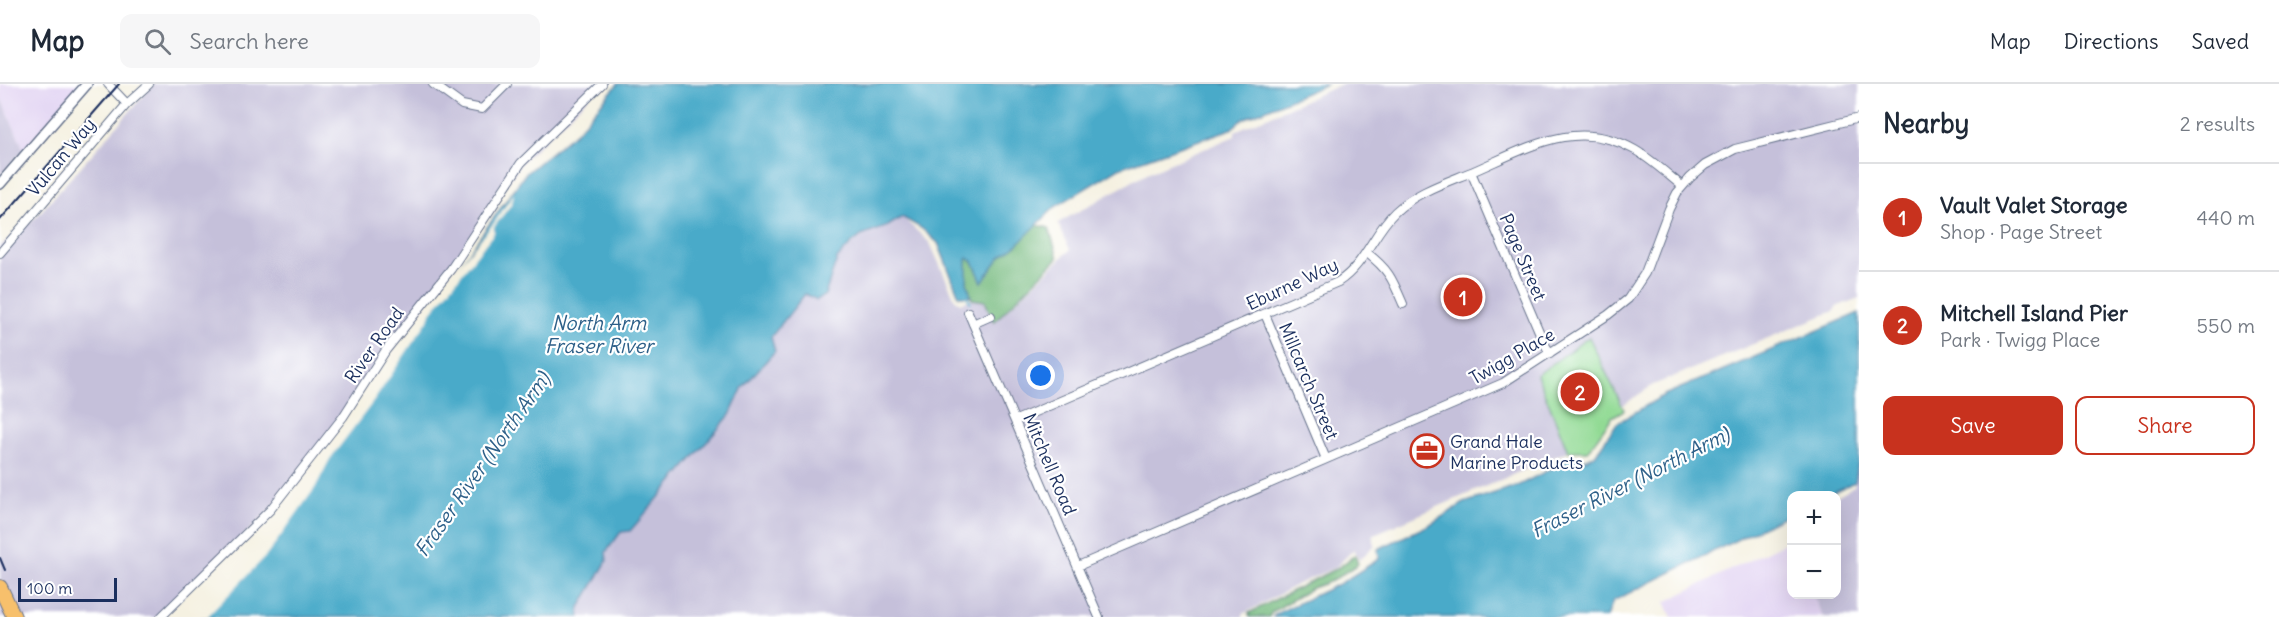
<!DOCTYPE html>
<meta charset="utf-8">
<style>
:root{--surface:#fff;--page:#f6f6f7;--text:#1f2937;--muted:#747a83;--line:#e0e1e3;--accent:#c8321e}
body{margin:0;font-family:Delius,sans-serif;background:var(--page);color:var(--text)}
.controls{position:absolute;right:18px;bottom:18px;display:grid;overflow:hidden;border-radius:12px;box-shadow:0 6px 24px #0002}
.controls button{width:54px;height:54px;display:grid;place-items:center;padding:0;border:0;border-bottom:2px solid var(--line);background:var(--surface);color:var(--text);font:30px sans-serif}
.scale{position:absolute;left:18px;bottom:15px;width:99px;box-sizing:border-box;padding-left:6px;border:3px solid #1b2f5e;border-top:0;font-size:16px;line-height:21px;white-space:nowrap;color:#1b2f5e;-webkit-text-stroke:4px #fff;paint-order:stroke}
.you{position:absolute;left:1041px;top:292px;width:21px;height:21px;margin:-15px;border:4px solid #fff;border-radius:50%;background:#1a73e8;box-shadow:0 0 0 9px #1a73e833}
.badge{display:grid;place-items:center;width:39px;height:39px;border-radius:50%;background:var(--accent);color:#fff;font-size:20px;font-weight:700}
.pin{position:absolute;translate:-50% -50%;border:3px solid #fff;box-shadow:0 2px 6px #0006}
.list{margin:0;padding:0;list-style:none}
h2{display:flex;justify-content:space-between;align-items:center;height:78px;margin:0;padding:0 24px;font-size:26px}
h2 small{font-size:20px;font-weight:400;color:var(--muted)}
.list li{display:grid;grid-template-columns:39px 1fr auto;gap:18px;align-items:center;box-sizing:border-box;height:108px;padding:0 24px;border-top:2px solid var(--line)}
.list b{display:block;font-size:22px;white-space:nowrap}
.list p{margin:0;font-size:20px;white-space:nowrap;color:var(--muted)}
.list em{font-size:20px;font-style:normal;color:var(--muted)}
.actions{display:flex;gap:12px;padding:18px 24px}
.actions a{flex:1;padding:14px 0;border:2px solid var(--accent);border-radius:12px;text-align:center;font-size:21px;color:var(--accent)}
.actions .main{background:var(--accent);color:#fff}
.icon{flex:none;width:33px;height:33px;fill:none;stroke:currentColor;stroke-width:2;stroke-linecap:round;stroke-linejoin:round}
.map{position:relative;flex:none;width:1859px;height:533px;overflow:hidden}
header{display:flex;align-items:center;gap:36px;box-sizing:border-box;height:84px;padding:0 30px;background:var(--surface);border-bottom:2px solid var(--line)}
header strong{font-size:28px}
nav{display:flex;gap:33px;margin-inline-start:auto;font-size:21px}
.search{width:420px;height:54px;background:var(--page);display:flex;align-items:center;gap:15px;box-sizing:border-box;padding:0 21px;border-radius:12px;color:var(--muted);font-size:22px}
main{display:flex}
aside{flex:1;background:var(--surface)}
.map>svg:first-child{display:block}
</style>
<header>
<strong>Map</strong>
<div class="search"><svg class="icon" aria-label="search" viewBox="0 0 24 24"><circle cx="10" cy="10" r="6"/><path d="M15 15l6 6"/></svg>Search here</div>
<nav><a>Map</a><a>Directions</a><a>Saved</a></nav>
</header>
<main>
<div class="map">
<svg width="1859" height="533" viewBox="0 0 1859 533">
<rect width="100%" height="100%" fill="#fff"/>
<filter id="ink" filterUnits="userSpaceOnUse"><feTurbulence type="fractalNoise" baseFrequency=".0167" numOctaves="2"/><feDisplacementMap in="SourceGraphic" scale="12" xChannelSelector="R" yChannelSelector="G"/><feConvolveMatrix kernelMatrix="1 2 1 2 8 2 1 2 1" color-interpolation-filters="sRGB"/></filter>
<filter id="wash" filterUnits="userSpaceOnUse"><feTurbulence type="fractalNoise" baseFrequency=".008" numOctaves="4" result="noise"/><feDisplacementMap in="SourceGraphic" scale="24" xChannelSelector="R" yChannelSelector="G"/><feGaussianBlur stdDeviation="1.35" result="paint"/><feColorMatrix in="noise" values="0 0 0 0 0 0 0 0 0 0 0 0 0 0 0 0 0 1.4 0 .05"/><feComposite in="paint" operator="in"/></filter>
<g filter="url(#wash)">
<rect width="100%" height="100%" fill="#f5f1e1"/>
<!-- built -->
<path fill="#e2d4f3" d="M0 0H80L24 66 0 12Z
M1790 456 1792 510 1813 511 1823 533H1672L1665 518Z"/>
<!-- industrial -->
<path fill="#c5c0da" d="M154 0H602L521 79 451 185 270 426 161 533H0V162L37 132Z
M1342 0H1859V214L1836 223 1834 227 1653 301 1622 322 1537 291 1568 367 1372 451 1375 461 1359 476 1354 465 1336 483 1300 499 1243 530V533H580L579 525 607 477 606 468 621 448 730 331 743 303 775 267 771 254 806 209 817 216 825 212 837 175 861 152 888 142 902 133 930 159 955 215 960 219 972 215 985 217 994 238 1070 166 1058 139 1147 89 1235 52V47Z
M0 12 24 66 0 92Z
M1859 376V533H1823L1813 511 1836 510 1837 412 1854 402Z"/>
<!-- green -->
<path fill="#92da94" stroke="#568479" stroke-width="1.5" d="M1589 253 1624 326 1612 333 1588 367H1568L1537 291Z"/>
<!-- forest -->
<path fill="#75ba7e" stroke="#48746e" stroke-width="1.5" d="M1036 141 1049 144 1058 174 994 238 985 217 972 215 967 199 966 175 968 174 973 177 982 198 1000 173 1018 160Z
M1355 471 1358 480 1332 497 1312 504 1272 528 1269 533H1249V529L1339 483Z"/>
<!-- water -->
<path fill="#4aaac9" stroke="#326c94" stroke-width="1.5" d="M618 0H1327L1243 35 1231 45 1119 84 1055 123 1018 160 1000 173 982 198 973 177 967 174V199L971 212H959L938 159 921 144 902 133 888 142 861 152 850 161 837 175 825 211 817 216 805 210 771 253 775 267 743 303 730 331 630 447 621 448 606 468 607 477 579 525 580 533H202L264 462 376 299 525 90 576 48Z
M1859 229V371L1855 398 1826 411 1792 412 1791 429 1613 517 1607 533H1273L1275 530 1341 499 1379 475 1378 465 1429 441 1464 419 1519 401 1572 374 1585 376 1595 371 1617 339 1664 311Z"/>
<!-- pier -->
<path fill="#f5f1e1" d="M514 109 512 119 494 143V149L431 229 430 233 373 318 330 375 315 404 267 471 207 533H199L261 460 330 358 443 200 494 139Z"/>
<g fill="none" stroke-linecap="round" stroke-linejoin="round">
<!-- stream -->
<path stroke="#4aaac9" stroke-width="2" d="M966 211 971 219"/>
</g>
</g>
<g filter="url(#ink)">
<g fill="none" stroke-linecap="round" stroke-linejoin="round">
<defs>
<path id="minor" d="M108 0 127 20
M433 0 462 21 482 25 507 0
M1471 88 1544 259 1550 269
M1366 168C1389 186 1392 194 1403 220
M0 169 127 20 149 0
M968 228 1099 533
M1265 230 1326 375
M973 240 991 232
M1016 336 1338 198C1365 181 1373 149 1395 128 1417 107 1448 98 1476 86 1529 63 1578 33 1635 66 1652 76 1666 89 1682 102
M1078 482 1503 299 1608 231 1628 215 1645 189 1669 125 1677 109 1690 94 1705 81 1735 65 1859 34
M161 533 270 426 343 333 386 266 451 185 521 79 602 0"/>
<path id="tertiary" d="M0 100 87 0"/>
<path id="motorway" d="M0 503 14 533"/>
</defs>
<!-- minor casing -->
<use href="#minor" stroke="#67738c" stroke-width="10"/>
<!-- tertiary casing -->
<use href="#tertiary" stroke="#67738c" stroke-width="12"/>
<!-- motorway casing -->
<use href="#motorway" stroke="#67738c" stroke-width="16"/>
<!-- minor -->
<use href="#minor" stroke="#fff" stroke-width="8"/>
<!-- tertiary -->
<use href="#tertiary" stroke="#fff" stroke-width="9"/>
<!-- motorway -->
<use href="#motorway" stroke="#f7c06c" stroke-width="14"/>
<!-- rail -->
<path stroke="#1b2f5e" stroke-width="2" d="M0 136 119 0
M0 474 5 486"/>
</g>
</g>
<!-- icons -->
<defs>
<symbol id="office-ring" viewBox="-11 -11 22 22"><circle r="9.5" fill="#fff" stroke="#c8321e" stroke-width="1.5"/><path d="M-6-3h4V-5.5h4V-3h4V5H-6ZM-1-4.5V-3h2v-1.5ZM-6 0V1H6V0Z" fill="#c8321e"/></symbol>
</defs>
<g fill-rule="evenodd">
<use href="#office-ring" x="1408" y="348" width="38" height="38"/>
</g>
<g text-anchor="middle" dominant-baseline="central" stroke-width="4.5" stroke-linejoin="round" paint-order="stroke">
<!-- street labels -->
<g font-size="18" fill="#1b2f5e" stroke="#fff">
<text transform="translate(61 73) rotate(-50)">Vulcan Way</text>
<text transform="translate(1523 173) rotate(67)">Page Street</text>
<text transform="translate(1292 200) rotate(-25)">Eburne Way</text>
<text transform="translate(374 261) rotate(-55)">River Road</text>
<text transform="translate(1512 272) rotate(-30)">Twigg Place</text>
<text transform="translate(1309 297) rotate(67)">Millcarch Street</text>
<text transform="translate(1050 380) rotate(67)">Mitchell Road</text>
</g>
<!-- poi labels -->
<g font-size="18" fill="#1b2f5e" stroke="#fff" text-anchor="start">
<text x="1450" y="357">Grand Hale<tspan x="1450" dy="21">Marine Products</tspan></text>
</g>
<!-- water labels -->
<g font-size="20" font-style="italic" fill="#2e6089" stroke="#fff">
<text x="599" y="238">North Arm<tspan x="599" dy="23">Fraser River</tspan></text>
<text transform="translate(482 380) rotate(-55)">Fraser River (North Arm)</text>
<text transform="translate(1630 398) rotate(-27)">Fraser River (North Arm)</text>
</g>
</g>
</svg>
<div class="controls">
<button>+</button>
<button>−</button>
</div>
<div class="scale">100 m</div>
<div class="you"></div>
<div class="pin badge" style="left:1463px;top:213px">1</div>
<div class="pin badge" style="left:1580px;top:308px">2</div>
</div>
<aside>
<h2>Nearby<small>2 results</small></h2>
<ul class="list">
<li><span class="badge">1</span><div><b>Vault Valet Storage</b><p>Shop · Page Street</p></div><em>440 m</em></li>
<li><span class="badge">2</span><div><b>Mitchell Island Pier</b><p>Park · Twigg Place</p></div><em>550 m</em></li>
</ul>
<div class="actions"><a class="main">Save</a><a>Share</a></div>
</aside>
</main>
